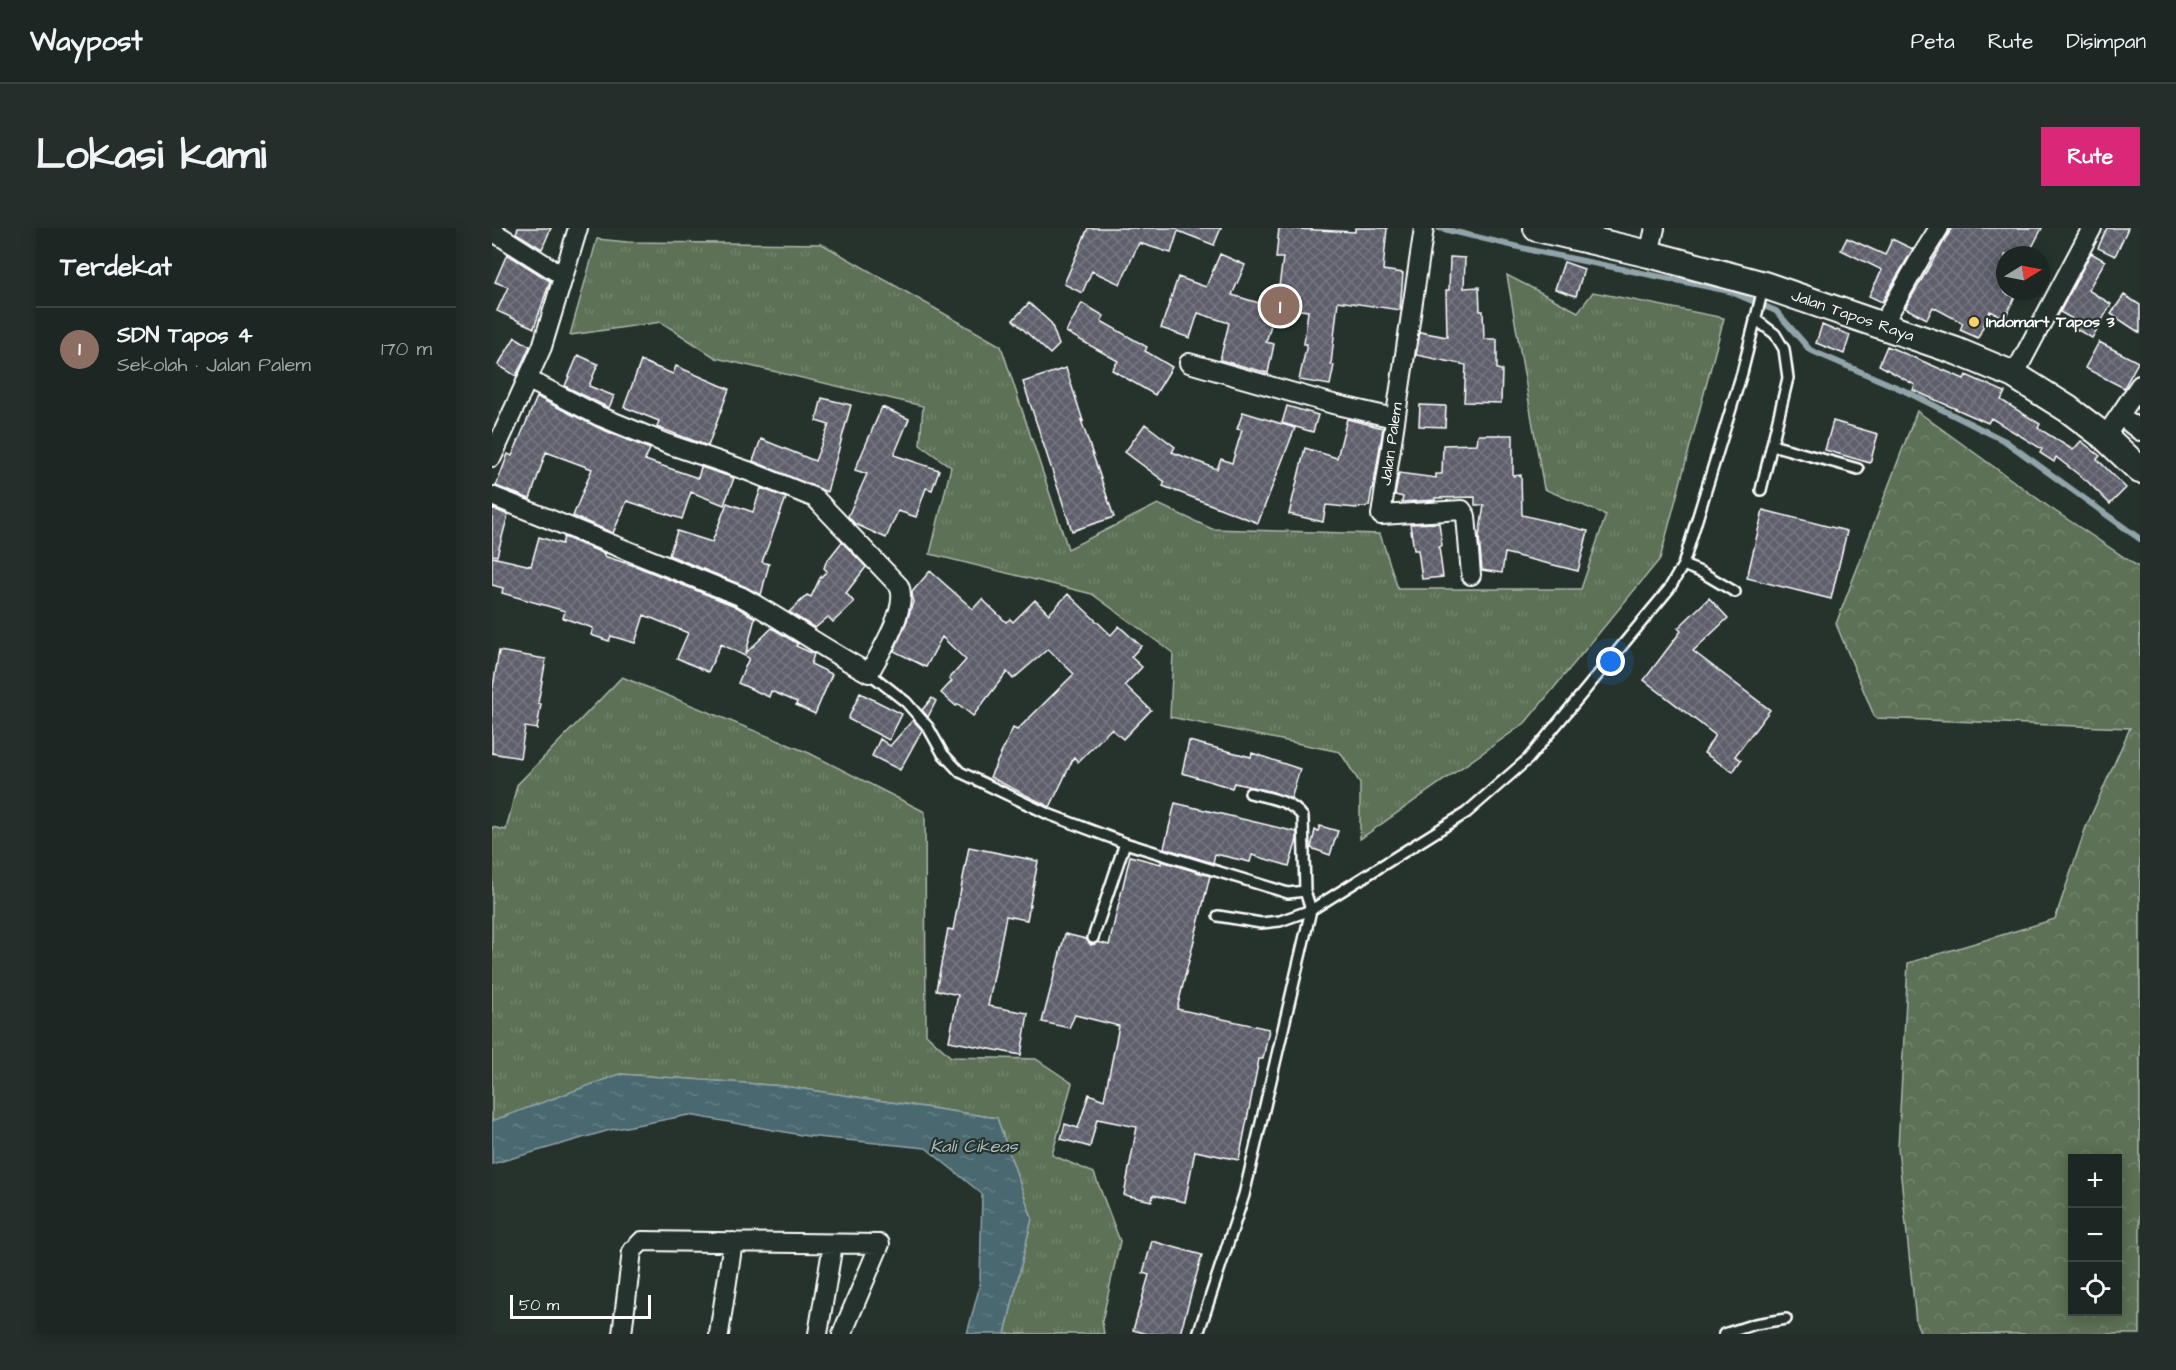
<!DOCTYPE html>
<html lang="id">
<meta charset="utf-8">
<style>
:root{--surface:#1c2622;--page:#252e2a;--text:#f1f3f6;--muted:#a0a5a5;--line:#3a4340;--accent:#db2777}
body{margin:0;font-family:"Architects Daughter",sans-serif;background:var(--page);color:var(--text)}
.controls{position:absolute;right:18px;bottom:18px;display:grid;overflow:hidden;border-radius:0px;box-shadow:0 3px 15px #0003}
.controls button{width:54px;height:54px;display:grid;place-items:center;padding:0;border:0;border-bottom:2px solid var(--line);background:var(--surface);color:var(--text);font:30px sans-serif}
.compass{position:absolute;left:1504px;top:18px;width:54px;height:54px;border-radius:50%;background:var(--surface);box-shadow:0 3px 15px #0003;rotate:80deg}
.scale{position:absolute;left:18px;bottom:15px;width:141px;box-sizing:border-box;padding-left:6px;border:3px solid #fff;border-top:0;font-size:16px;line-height:21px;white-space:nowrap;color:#fff;-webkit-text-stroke:4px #26332d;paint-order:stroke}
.you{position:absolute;left:1119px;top:434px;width:21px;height:21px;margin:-15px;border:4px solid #fff;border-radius:50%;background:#1a73e8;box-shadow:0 0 0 9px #1a73e833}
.badge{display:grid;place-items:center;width:39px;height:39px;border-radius:50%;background:var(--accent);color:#fff;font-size:20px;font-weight:700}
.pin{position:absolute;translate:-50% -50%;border:3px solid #fff;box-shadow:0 2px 6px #0006}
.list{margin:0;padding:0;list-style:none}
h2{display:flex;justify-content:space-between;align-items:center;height:78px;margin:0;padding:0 24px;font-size:26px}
h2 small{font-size:20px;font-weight:400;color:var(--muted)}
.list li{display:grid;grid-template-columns:39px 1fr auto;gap:18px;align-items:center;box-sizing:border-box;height:84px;padding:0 24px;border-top:2px solid var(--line)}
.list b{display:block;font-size:22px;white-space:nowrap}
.list p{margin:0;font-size:20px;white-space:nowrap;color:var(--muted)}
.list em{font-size:20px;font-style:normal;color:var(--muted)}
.icon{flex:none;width:33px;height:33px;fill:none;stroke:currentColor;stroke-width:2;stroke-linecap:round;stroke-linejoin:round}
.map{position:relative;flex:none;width:1648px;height:1106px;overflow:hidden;border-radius:0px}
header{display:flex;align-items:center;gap:36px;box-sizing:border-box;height:84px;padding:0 30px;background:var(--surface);border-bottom:2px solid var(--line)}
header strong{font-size:28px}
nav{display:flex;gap:33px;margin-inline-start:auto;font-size:21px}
.intro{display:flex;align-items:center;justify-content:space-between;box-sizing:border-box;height:144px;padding:0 36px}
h1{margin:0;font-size:42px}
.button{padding:15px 27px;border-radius:0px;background:var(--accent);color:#fff;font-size:21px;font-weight:700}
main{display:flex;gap:36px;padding:0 36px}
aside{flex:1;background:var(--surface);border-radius:0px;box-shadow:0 3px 15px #0003}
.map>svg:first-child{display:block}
</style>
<header>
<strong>Waypost</strong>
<nav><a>Peta</a><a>Rute</a><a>Disimpan</a></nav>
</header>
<div class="intro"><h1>Lokasi kami</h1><a class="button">Rute</a></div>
<main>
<aside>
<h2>Terdekat<small></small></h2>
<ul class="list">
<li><span class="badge" style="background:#8d6e63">1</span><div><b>SDN Tapos 4</b><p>Sekolah · Jalan Palem</p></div><em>170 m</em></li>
</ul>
</aside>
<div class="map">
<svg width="1648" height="1106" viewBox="0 0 1648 1106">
<defs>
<pattern id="grass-tufts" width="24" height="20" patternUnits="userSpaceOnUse" patternTransform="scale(1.5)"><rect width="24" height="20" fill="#5b7154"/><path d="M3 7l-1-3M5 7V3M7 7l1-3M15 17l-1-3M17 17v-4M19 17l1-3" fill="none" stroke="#74866e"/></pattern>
<pattern id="forest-crowns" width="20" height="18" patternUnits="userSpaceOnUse" patternTransform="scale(1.5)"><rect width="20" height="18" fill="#5b7154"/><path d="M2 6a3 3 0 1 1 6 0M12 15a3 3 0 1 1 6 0" fill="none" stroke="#74866e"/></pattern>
<pattern id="water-ripples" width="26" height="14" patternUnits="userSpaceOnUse" patternTransform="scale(1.5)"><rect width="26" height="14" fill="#48686f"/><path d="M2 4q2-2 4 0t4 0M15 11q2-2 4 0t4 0" fill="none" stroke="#637f85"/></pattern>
<pattern id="building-cross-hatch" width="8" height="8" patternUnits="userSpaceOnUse" patternTransform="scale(1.5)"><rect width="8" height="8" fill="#5f5f6c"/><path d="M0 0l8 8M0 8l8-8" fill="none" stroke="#777782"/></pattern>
</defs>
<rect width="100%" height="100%" fill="#26332d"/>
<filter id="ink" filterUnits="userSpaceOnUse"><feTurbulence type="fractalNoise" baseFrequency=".0167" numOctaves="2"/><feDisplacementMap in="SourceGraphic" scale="12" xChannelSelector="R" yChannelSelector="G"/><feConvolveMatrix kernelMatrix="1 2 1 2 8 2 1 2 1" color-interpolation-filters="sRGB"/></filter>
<g filter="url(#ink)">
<!-- grass -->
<path fill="url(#grass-tufts)" stroke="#adb8aa" stroke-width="1.5" d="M105 11 135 14 330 16 509 118 576 321 666 276 720 301 888 306 906 361H1089L1114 287 1052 261 1015 47 1086 84 1101 64 1232 90 1168 331 1033 495 868 611V555L848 524 678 489 681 425 600 366 438 326 459 239 428 217 431 178 224 130 169 94 78 107Z
M130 449 317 525 433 584 434 806 459 829 544 831 580 855 560 927 602 945 628 1013 610 1093 612 1106H513L540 990 505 890 291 858 128 846 0 893V599L14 602 25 557Z"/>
<!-- forest -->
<path fill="url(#forest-crowns)" stroke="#adb8aa" stroke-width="1.5" fill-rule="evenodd" d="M1425 183 1557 279 1648 340V1106H1429L1424 1094 1406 920 1416 735 1563 691 1594 599 1638 500 1383 490 1344 396ZM1580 930H1626V1084H1580Z"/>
<!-- water -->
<path fill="url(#water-ripples)" stroke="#91a4a9" stroke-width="1.5" d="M128 846 291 858 505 890 540 990 513 1106H475L488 1057 490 966 434 920 315 908 197 887 118 902 0 936V893Z"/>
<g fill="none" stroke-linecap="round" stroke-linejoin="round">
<!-- stream -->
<path stroke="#91a4a9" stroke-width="6" d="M947 0 1043 23 1237 63 1284 83 1318 122 1411 162 1513 213 1648 311"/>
</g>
<!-- building -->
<path fill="url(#building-cross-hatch)" stroke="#fff" stroke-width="1.5" d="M26 0H59L50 21 24 5Z
M596 0H729L722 17 686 3 679 25 647 15 628 56 600 43 590 65 572 56Z
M787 0 863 4V0H895L891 42 911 45 908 82 846 73 839 136 842 137 838 157 807 152 815 116H812L816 83 784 79 791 30H784Z
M1460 0H1550L1536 27H1513V65L1523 69 1513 90 1498 83 1486 110 1468 102 1471 95 1441 79 1435 91 1413 80Z
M1615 0H1636L1623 28 1606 20Z
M1355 10 1393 27 1400 11 1421 21 1390 74 1377 68 1390 42 1349 22Z
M1599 25 1613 33 1596 62 1619 76 1600 110 1582 100 1586 94 1568 84Z
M15 26 58 53 42 100 5 83 16 59 3 54Z
M728 26 753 37 740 67 784 80 774 114 782 116 776 145 728 132 737 95 706 85 698 110 669 100 686 49 714 59Z
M958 29 973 30 972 60 987 59 988 83H991L992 111H1005V141L1010 142 1009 175 972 174 974 137 924 127 928 104 955 109 954 62H957Z
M1072 34 1092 41 1084 68 1063 61Z
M1632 67 1648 77V105L1619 86Z
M537 75 559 95 567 117 558 126 521 92Z
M590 75 612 88 609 93 655 119 653 123 680 139 663 167 620 142 626 133 574 104Z
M1330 97 1344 103 1345 102 1358 107 1352 126 1324 115Z
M23 109 38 118 24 148 6 137Z
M1607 114 1646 134 1632 160 1593 140Z
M1395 118 1472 151 1474 147 1513 164 1509 172 1548 196 1546 200 1581 222 1589 213 1608 228 1605 231 1634 260 1618 276 1596 254 1564 229 1562 234 1548 225 1550 221 1499 190 1496 195 1421 162 1423 157 1387 137Z
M86 127 106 136 97 158 122 168 117 180 73 158Z
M149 133 181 146 184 138 237 161 216 218 165 199 167 193 132 179Z
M574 140 591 193 589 192 622 289 580 303 531 154Z
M45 169 109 201 158 221 153 232 206 250 209 239 242 250 232 277 199 264 190 291 135 273 121 305 81 288 100 241 54 224 38 271 4 258 16 226 20 228Z
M330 170 359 177 335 264 261 233 269 211 323 233 337 197 324 193Z
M928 177 954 178 953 199 927 198Z
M795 178 826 187 821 204 790 195Z
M390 179 417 191 402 227 447 242 440 262 434 260 424 289 406 283 394 310 363 296 356 288 375 246 363 242Z
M751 184 803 200 766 295 671 258 673 254 633 224 653 196 683 219 680 224 725 241 729 231 740 235 750 202 745 201Z
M855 191 891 200 881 261H880L877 278 864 280 834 277 831 294 797 286 813 220 845 230Z
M1341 193 1386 206 1378 235 1333 222Z
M986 207H1021V248L1029 247 1030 287 1096 303 1086 343 1013 325 1010 345 990 342 987 309 992 277H983V269L943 270V272L910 274 911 269 903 267 907 245 944 250V246H950L951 217 985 216Z
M269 260 294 270 270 334 277 336 269 367 252 358 177 327 185 303 220 314 235 275 261 284Z
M0 280 16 287 5 328 0 327Z
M1271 282 1355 303 1339 371 1255 350Z
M947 295 950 318 947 319 951 349 930 351 926 322H922L918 296Z
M47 309 70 316 72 309 113 326 112 328 146 339 243 378 263 390 254 425 280 400 306 416 304 418 322 426 319 436 340 446 323 486 304 477 305 474 279 463 277 469 246 455 257 430 229 416 216 444 185 430 196 405 152 387 143 415 119 408 117 413 99 407 101 400 71 390 73 383 10 365 11 360 0 357V329L39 338Z
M350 314 374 339 354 365 362 374 341 394 336 389 323 400 297 384 315 367 319 369 328 350 335 343 332 340 334 334Z
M438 343 481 381 490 371 514 394 518 391 521 394 543 372 557 386 576 366 619 407 627 398 649 418 639 429 650 439 633 457 659 482 631 511 619 501 586 534 582 529 558 579 498 549 521 500 525 502 582 446 556 421 521 451 515 444 481 488 466 476 464 478 449 465 460 453 457 451 474 432 450 409 434 439 402 423 415 393 421 374 420 364Z
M1217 370 1236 390 1201 423 1278 482 1243 528 1249 532 1241 544 1212 525 1223 507 1152 452 1189 403 1186 400Z
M7 423 54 431 46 475 49 476 45 501 33 499 28 530 0 525V464Z
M368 465 410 486 397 512 356 491Z
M440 470 444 473 436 489 430 482Z
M421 492 430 502 408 542 380 528 388 511 398 518Z
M697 513 759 529 760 525 808 541 799 571 781 564 742 555 740 560 690 545Z
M683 575 805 604V612L797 638 760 627 758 634 723 626 721 635 672 620Z
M828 598 846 603 838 627 819 620 823 602 826 603Z
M477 619 546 633 535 692 514 688 496 778 536 785 529 827 457 813 466 767 444 762 456 701 461 702Z
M638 628 669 636V633L718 648 685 781 777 801 771 831H767L747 932 703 923 693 974 661 967 660 973 632 967 645 899 605 891 598 919 569 911 573 896 586 900 597 866 612 872 627 798 583 787 577 800 550 794 573 706 594 711 599 717 606 714 617 717Z
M660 1013 710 1027 688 1106H655L641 1102 657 1047 651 1045Z"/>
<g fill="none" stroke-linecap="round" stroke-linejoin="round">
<defs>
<path id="lane" d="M1263 91 1283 106 1292 121 1296 150 1269 262
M1280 217 1366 241
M1191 337 1211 345 1243 364
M377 445 414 474 436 499 451 526 468 544 556 586 633 615 796 665 813 663
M726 688 769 695 788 693 819 682 974 585 1036 531 1177 361 1191 337 1250 145 1272 57
M601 710 633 615
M706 1106 752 967 819 682 813 663 811 589C799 572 776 570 758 565
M1232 1106 1263 1096 1294 1091"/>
<path id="street" d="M932 0 889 287 970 282 974 288 979 347
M0 3 71 48
M1157 26 1163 0
M1391 96 1429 29 1447 0
M697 135 841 176 902 190
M1522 147 1600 0
M1629 188 1648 203
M1613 209 1648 157
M0 229 50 119 86 0
M0 268 248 368C292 392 333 422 377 445 388 426 417 378 407 358L323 270 256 243 173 215 107 188 35 151
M130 1106 140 1023 150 1013 388 1016 350 1106
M227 1106 241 1014
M326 1106 341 1016"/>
<g id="secondary">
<path id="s1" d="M1045 0 1157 26 1272 57 1464 123 1522 147 1576 181 1613 209 1648 242"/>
</g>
</defs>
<!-- lane casing -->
<use href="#lane" stroke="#fff" stroke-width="14"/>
<!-- street casing -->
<use href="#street" stroke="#fff" stroke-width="22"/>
<!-- secondary casing -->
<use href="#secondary" stroke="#fff" stroke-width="30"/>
<!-- lane -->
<use href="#lane" stroke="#26332d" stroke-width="9"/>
<!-- street -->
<use href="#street" stroke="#26332d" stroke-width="18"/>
<!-- secondary -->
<use href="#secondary" stroke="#26332d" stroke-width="26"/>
</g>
</g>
<!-- markers -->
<circle fill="#ffd166" stroke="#26332d" stroke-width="2" cx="1482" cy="94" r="6"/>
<g text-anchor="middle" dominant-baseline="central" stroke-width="4.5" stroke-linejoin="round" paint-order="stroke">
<!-- street labels -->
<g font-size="16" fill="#fff" stroke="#26332d">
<text stroke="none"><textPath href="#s1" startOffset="328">Jalan Tapos Raya</textPath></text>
<text transform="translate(899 216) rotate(-82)">Jalan Palem</text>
</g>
<!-- poi labels -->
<g font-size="16" font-weight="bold" fill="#fff" stroke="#26332d" text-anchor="start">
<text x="1494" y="94">Indomart Tapos 3</text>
</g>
<!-- water labels -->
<g font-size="18" font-style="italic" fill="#adbbbe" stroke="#26332d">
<text x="482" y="918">Kali Cikeas</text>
</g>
</g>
</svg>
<div class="controls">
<button>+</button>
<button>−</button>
<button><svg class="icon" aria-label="locate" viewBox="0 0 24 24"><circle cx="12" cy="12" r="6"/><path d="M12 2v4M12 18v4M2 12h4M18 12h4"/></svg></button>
</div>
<svg class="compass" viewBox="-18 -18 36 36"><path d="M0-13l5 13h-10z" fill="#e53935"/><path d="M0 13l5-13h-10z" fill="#a0a5a5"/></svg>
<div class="scale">50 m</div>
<div class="you"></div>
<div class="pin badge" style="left:788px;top:78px;background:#8d6e63">1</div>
</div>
</main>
